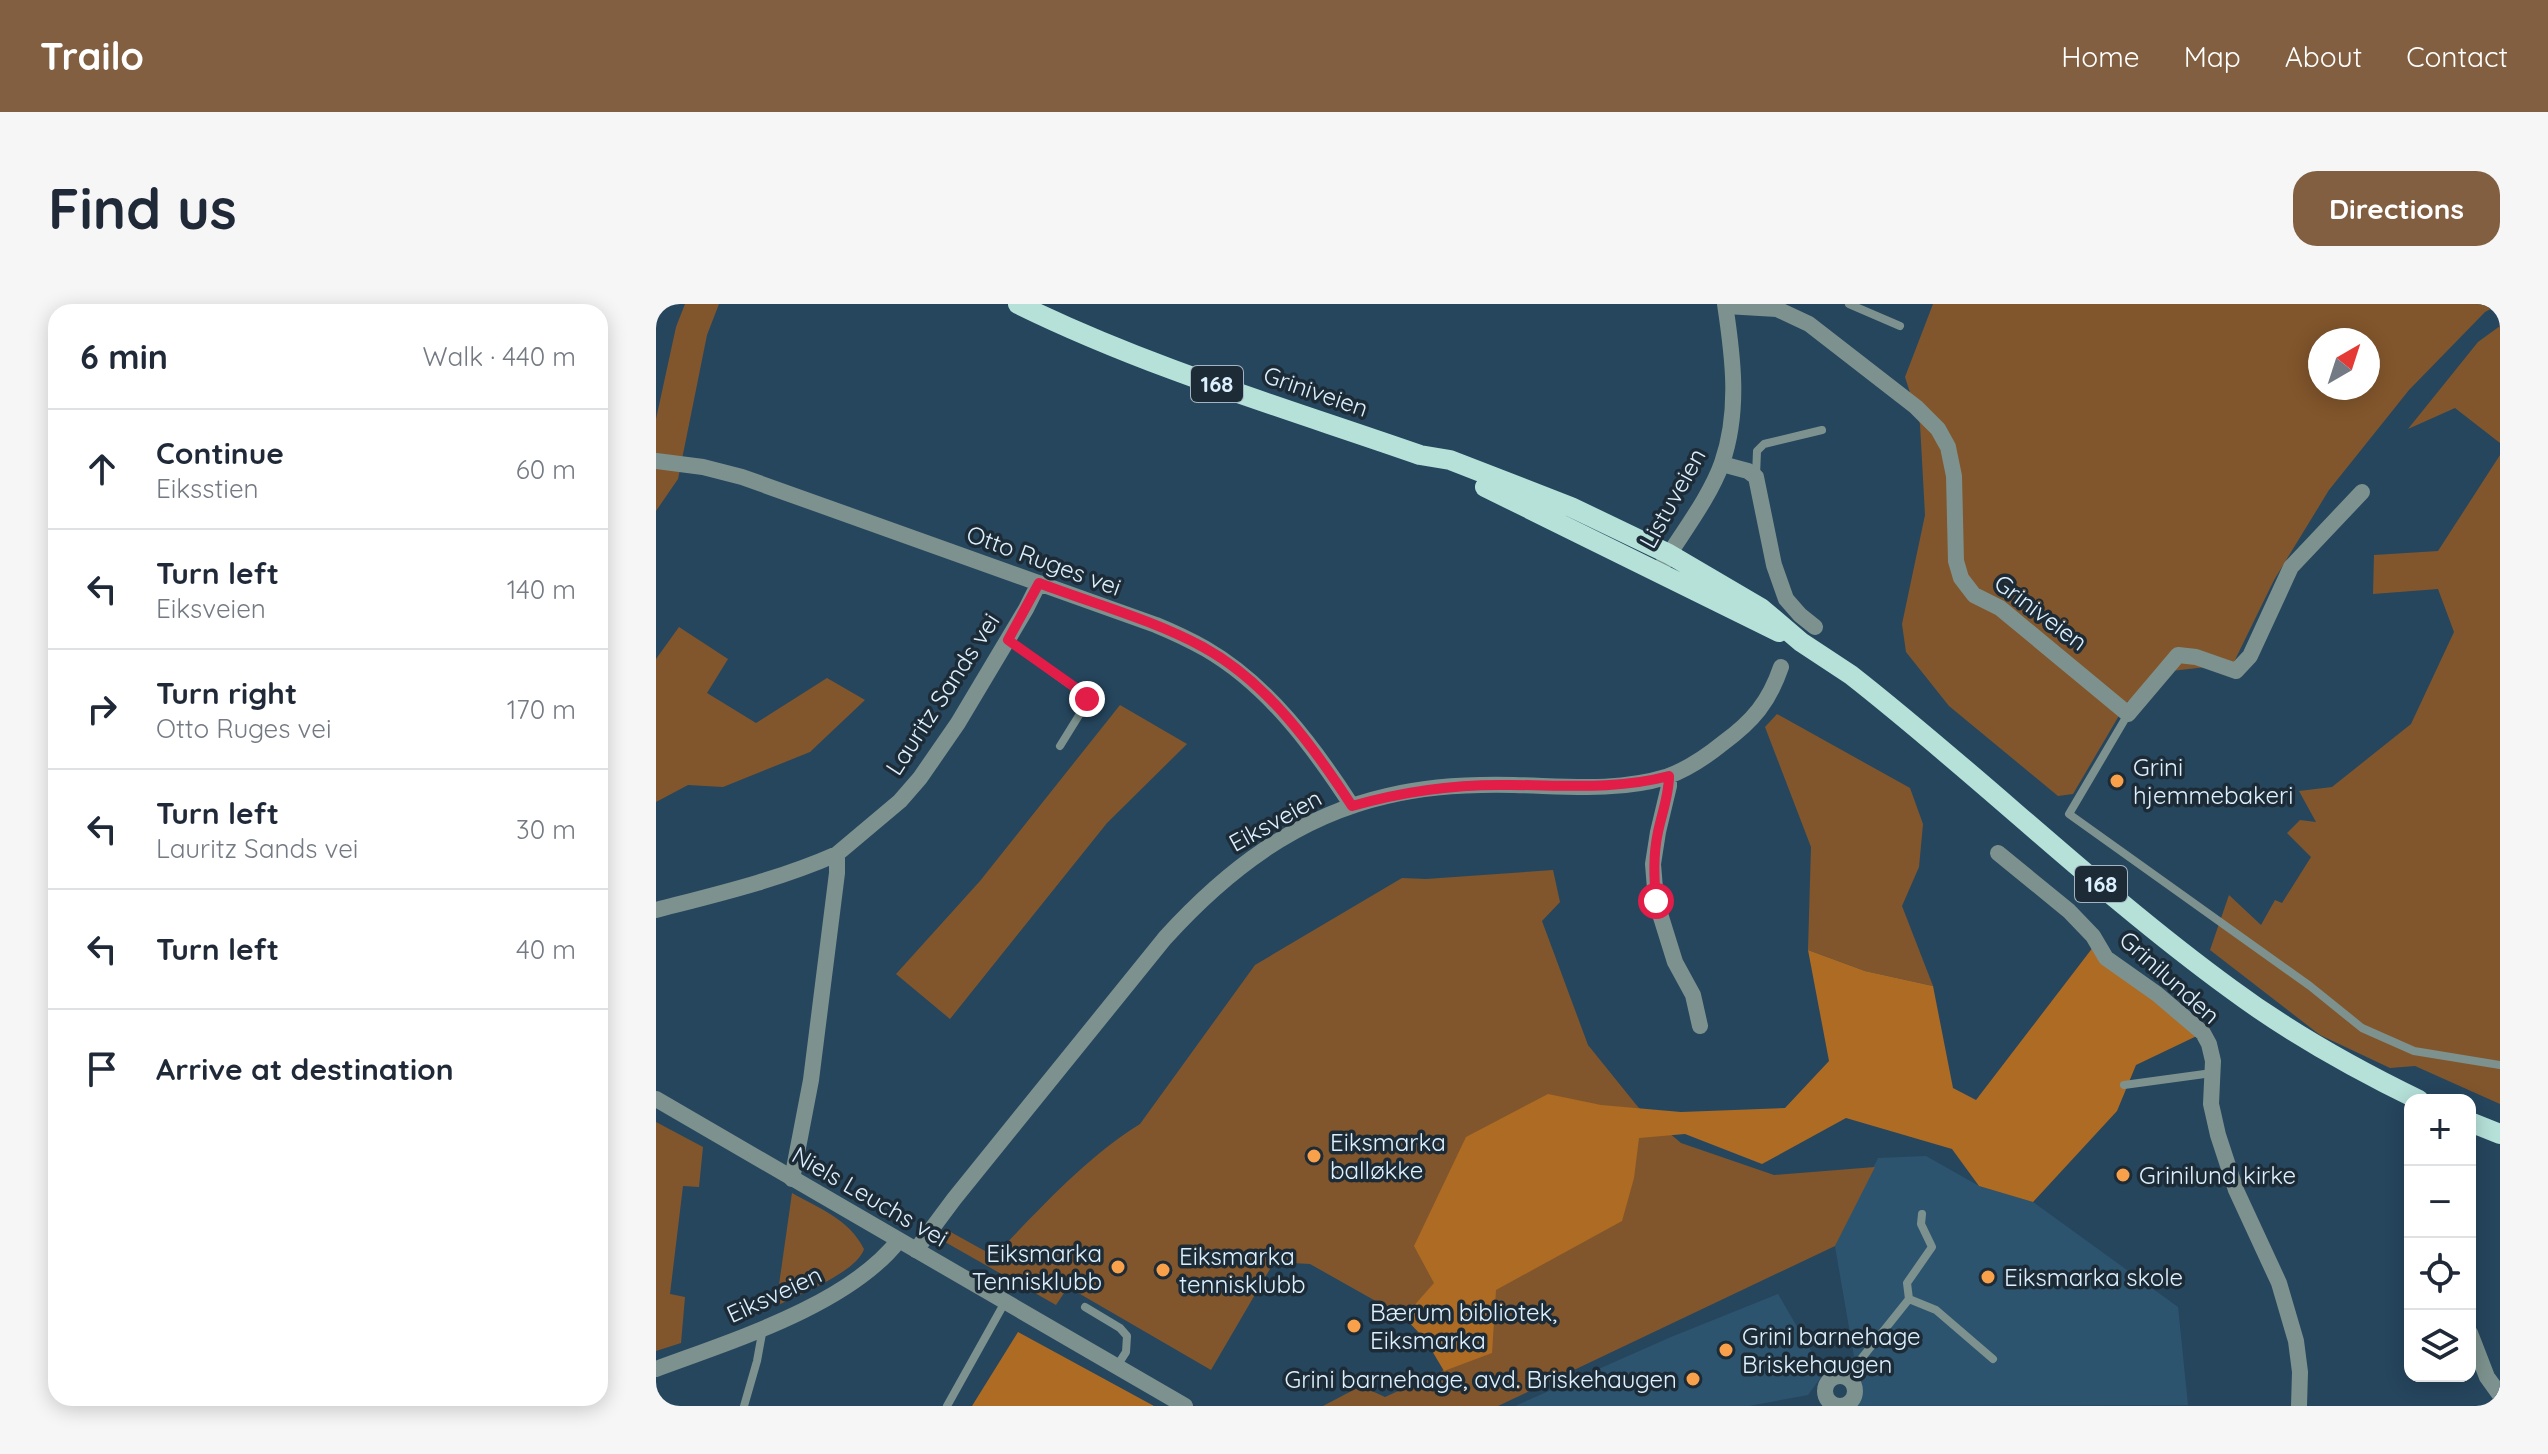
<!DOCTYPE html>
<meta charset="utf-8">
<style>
:root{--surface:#fff;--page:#f6f6f7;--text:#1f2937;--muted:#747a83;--line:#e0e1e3;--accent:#815f40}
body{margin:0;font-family:Quicksand,sans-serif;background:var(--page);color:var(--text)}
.controls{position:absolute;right:24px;bottom:24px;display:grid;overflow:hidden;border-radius:16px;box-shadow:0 4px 20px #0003}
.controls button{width:72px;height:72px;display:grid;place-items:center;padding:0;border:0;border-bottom:2px solid var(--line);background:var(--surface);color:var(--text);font:40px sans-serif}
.compass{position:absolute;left:1652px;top:24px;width:72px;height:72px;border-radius:50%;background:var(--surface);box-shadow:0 4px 20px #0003;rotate:39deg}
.stop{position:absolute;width:24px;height:24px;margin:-18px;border:6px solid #e11d48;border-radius:50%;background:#fff}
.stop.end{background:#e11d48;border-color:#fff;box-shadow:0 2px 8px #0008}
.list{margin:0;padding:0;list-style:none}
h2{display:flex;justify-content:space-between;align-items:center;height:104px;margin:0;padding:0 32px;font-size:34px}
h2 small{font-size:26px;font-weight:400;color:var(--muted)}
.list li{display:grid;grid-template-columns:52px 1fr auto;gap:24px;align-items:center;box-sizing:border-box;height:120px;padding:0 32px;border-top:2px solid var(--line)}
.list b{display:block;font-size:30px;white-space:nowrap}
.list p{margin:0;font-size:26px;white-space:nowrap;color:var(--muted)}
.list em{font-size:26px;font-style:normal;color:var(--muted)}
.icon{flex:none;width:44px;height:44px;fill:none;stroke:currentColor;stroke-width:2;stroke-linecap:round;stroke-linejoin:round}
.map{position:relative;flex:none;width:1844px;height:1102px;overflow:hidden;border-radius:24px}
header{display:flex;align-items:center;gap:48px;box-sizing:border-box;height:112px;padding:0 40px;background:var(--accent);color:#fff}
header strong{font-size:38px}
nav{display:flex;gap:44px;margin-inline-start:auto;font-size:28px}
.intro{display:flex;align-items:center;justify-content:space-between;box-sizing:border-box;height:192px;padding:0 48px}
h1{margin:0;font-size:56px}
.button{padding:20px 36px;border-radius:24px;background:var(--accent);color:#fff;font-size:28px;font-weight:700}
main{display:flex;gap:48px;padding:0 48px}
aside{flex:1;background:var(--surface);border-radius:24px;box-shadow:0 4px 20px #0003}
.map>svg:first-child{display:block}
</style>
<header>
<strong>Trailo</strong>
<nav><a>Home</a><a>Map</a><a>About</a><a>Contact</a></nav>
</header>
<div class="intro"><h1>Find us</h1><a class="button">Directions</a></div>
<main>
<aside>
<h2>6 min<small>Walk · 440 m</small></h2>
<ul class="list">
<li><svg class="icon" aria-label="ahead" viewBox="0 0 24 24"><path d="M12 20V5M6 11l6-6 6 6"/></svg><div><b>Continue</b><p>Eiksstien</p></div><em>60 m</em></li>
<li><svg class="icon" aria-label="left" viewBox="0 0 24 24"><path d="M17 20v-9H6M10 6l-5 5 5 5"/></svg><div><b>Turn left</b><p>Eiksveien</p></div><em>140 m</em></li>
<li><svg class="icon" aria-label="right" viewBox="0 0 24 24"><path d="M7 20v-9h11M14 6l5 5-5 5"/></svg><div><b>Turn right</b><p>Otto Ruges vei</p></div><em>170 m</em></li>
<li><svg class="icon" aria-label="left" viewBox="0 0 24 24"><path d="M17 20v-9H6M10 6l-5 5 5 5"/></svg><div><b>Turn left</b><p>Lauritz Sands vei</p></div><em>30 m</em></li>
<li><svg class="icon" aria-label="left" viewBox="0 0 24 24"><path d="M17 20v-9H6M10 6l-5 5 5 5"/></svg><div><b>Turn left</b></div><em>40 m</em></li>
<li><svg class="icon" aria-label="arrive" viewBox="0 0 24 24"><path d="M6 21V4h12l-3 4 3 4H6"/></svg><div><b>Arrive at destination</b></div></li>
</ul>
</aside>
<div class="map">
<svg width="1844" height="1102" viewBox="0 0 1844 1102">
<rect width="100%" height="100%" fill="#26465e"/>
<!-- built -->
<path fill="#2d546f" d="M1270 852 1323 882 1377 898 1522 1003 1532 1101 1198 1102 1204 1083 1200 1073 1201 1070 1179 942 1222 854Z
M1122 990 1168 1069 1152 1091 1093 1102H859L1015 1033Z"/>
<!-- green -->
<path fill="#82562c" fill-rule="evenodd" d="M29 0H63L51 31 22 175 0 207V115L20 23Z
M1277 0H1844L1829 8 1753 86 1673 186 1618 276 1577 360 1515 367 1471 398 1417 490 1402 492 1293 402 1250 348 1246 320 1269 211 1264 120 1249 73ZM1664 36H1712V84H1664Z
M1844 22V139L1799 104 1752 125 1822 38Z
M1844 151V800L1759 762 1734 764 1664 731 1554 646 1573 591 1605 621 1619 596 1626 599 1655 553 1631 529 1644 516 1660 518 1643 487 1676 483 1755 420 1798 328 1782 285 1717 290 1718 251 1782 247Z
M23 323 72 355 51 389 100 419 171 374 209 396 154 448 67 483 32 481 0 498V355Z
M464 401 531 440 451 519 294 715 240 670 324 577Z
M1121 410 1254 484 1267 520 1263 563 1246 602 1277 682 1209 667 1152 646 1155 543 1109 423Z
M897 566 904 598 886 617 932 741 982 803 1025 839 1118 871 1219 863 1179 942 842 1102H667L705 1082 729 1093 788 1066 769 1035 748 1013 654 960 618 958 555 1066 412 983 400 1001 289 938 291 926 338 952C383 906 429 854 484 820L599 661 746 574 770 575Z
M0 818 47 843 43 883 27 882 14 990 29 993 25 1039 0 1047Z
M136 889C164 905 193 915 208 945 201 968 142 991 120 1002Z"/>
<!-- forest -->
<path fill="#ae6b23" d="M1441 638 1547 729 1480 761 1461 807 1377 898 1323 882 1296 845 1190 814 1106 860 1029 830 983 834 978 874 966 917 840 986 836 1049 788 1067 769 1035 748 1013 778 979 758 942 810 833 892 790 945 801 1025 808 1129 804 1173 757 1152 646 1209 667 1277 682 1297 784 1320 796Z
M362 1028 498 1102H316Z"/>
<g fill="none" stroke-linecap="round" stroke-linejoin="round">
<!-- service -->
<path stroke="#7d928e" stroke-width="8" d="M1193 0 1244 22
M1100 172 1101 147 1108 140 1166 126
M352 336 431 393 430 400 404 442
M1472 410 1413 510 1654 682 1706 724 1758 747 1844 761
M1468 781 1556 769
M1253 995 1280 1006 1337 1055
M429 1003 464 1024 471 1032 470 1048 461 1062
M1194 1075 1205 1055 1253 995 1251 979 1276 943 1265 920 1266 910
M88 1102 101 1057 107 1024
M291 1102 349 998"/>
<!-- minor -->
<path stroke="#7d928e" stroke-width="16" d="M1070 2 1121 5 1153 20 1260 103 1282 125 1292 143 1298 172 1300 257 1305 274 1318 291 1344 304 1472 410 1522 351 1540 353 1580 367 1594 352 1635 263 1706 188
M0 157 47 163 86 173 500 321C517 328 534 336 550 345 612 381 657 442 696 502
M1066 160 1092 167 1100 173 1118 261 1130 295 1144 311 1159 323
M1013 472V482L1002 528 997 560 1000 597 1019 658 1037 691 1044 722
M1342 549 1413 607 1437 632 1450 654 1501 690 1547 729 1553 740 1557 757 1555 800 1562 831 1580 886 1623 979 1640 1037 1644 1068 1643 1102
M0 606C62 590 122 576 181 550
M136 875 155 776 181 569V550L244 497 264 474 302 419 370 305 383 279
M260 946 298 895 509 634C570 567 639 513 731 492 772 482 816 480 858 481 908 482 961 488 1010 473 1030 466 1051 452 1067 439 1097 417 1113 398 1125 363
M1814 1029 1831 1073 1844 1091
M1169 1087a15 15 0 1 1 30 0a15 15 0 1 1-30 0Z"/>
<!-- tertiary -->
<path stroke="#7d928e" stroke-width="16" d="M1007 260C1026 229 1054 193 1066 159 1084 107 1077 53 1069 0
M0 795 529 1102
M0 1065C75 1037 193 1001 243 936"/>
<!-- primary -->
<path stroke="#b5e1d9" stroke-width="20" d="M362 0C490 63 629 104 764 151L794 156 915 203 1013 250 1105 304 1145 338 1195 371C1324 472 1442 588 1575 685 1633 728 1697 764 1763 796
M829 183 1123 328
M1814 818 1844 830"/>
</g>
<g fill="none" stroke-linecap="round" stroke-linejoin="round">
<!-- route -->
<path stroke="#e11d48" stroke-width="10" d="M431 395 420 384 352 336 383 279C438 300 495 315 547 343 611 378 657 442 696 502 748 487 799 480 854 481 908 481 960 486 1013 472 1013 491 1006 509 1002 528 997 551 998 573 1000 597"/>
</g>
<!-- markers -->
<g fill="#f8a14a" stroke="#1d2b36" stroke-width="3">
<circle cx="1461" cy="477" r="8"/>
<circle cx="658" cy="852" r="8"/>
<circle cx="1467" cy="871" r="8"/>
<circle cx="462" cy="963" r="8"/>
<circle cx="507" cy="966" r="8"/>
<circle cx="1332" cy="973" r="8"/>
<circle cx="698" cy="1022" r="8"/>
<circle cx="1070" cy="1046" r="8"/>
<circle cx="1037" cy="1075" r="8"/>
</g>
<g text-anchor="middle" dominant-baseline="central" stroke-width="7" stroke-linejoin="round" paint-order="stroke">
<!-- shield labels -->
<g fill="#1d2b36" stroke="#a3b5c2" stroke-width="2">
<rect x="535" y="62" width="52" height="36" rx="6"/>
<rect x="1419" y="562" width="52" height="36" rx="6"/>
</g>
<g font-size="22" font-weight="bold" fill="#ddf0fe">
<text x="561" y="80">168</text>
<text x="1445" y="580">168</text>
</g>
<!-- street labels -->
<g font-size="24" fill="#ddf0fe" stroke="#1d2b36">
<text transform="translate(660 87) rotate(19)">Griniveien</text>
<text transform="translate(1016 194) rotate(-61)">Listuveien</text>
<text transform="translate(388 256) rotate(20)">Otto Ruges vei</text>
<text transform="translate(1385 308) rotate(37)">Griniveien</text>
<text transform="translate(286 390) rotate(-57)">Lauritz Sands vei</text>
<text transform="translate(619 516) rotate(-29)">Eiksveien</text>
<text transform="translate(1514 673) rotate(42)">Grinilunden</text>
<text transform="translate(214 892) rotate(30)">Niels Leuchs vei</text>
<text transform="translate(118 990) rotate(-25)">Eiksveien</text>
</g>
<!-- poi labels -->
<g font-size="24" fill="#ddf0fe" stroke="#1d2b36" text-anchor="start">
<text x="1477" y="463">Grini<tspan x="1477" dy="28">hjemmebakeri</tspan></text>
<text x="674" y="838">Eiksmarka<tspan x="674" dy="28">balløkke</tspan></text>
<text x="1483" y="871">Grinilund kirke</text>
<text x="446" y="949" text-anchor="end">Eiksmarka<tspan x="446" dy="28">Tennisklubb</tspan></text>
<text x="523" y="952">Eiksmarka<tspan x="523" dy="28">tennisklubb</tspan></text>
<text x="1348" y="973">Eiksmarka skole</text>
<text x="714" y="1008">Bærum bibliotek,<tspan x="714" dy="28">Eiksmarka</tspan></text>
<text x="1086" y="1032">Grini barnehage<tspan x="1086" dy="28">Briskehaugen</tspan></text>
<text x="1021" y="1075" text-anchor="end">Grini barnehage, avd. Briskehaugen</text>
</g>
</g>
</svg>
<div class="controls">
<button>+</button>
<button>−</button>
<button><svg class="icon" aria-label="locate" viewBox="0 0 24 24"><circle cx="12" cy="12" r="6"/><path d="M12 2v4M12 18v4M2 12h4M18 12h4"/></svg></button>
<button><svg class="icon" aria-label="layers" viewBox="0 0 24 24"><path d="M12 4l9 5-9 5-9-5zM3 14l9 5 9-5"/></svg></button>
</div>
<svg class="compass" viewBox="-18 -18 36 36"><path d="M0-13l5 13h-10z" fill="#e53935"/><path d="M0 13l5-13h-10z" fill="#747a83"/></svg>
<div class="stop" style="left:1000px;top:597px"></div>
<div class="stop end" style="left:431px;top:395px"></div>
</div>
</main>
